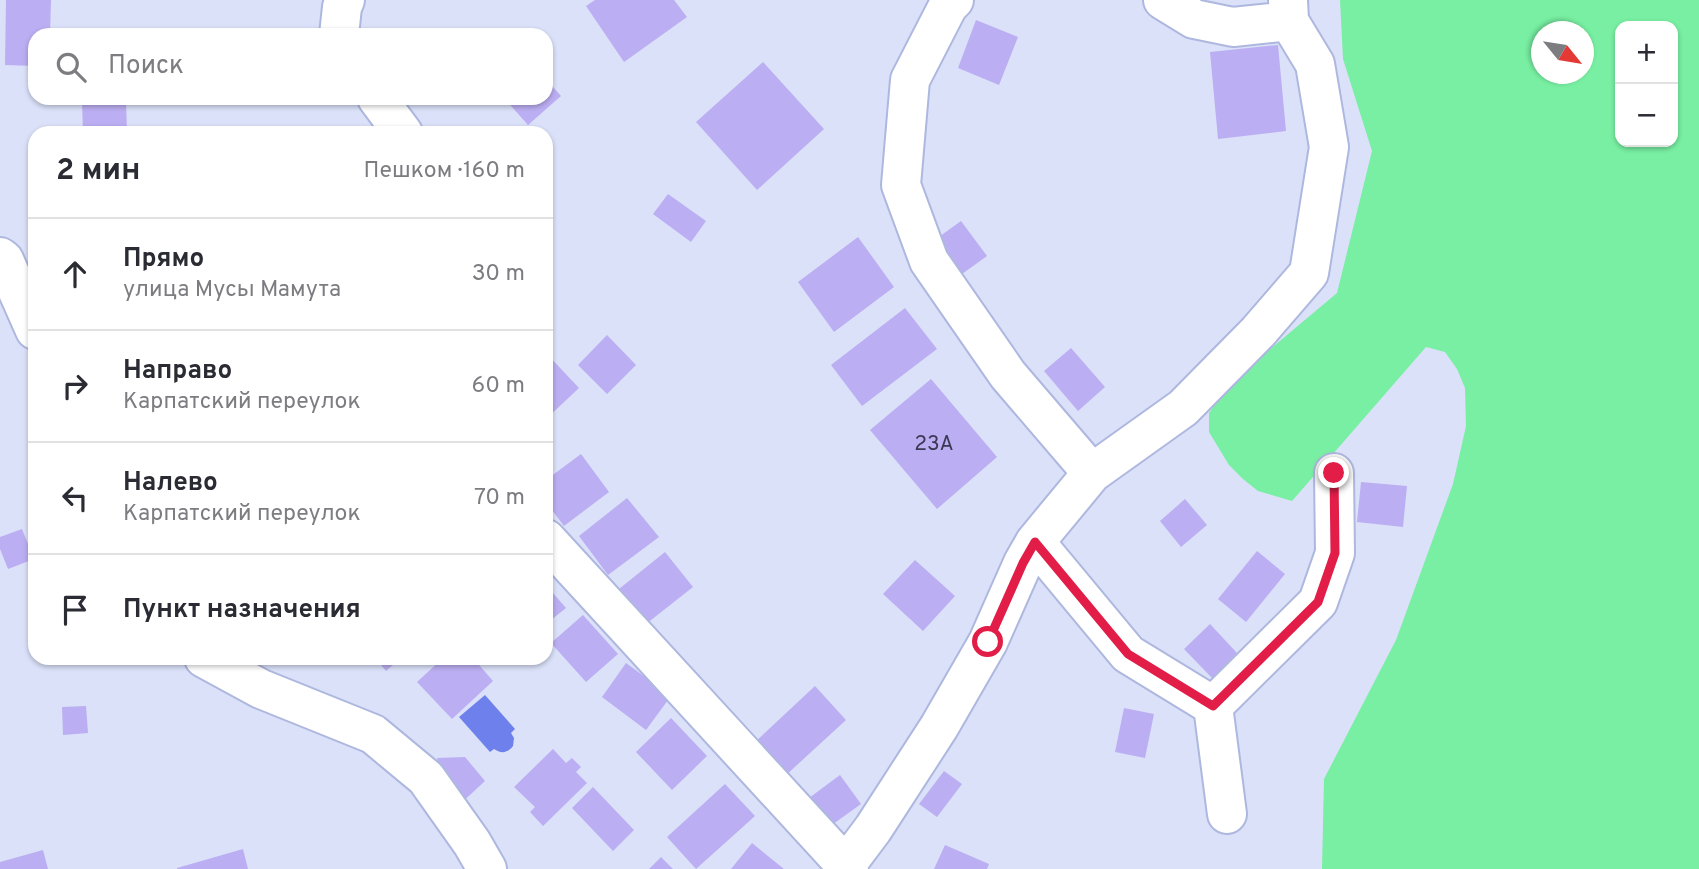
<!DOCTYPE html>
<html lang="ru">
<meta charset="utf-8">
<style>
:root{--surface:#fff;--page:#f2f2f3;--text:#2b2b33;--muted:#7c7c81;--line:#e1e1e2}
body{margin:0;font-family:Overpass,sans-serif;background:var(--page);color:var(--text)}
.controls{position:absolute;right:21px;top:21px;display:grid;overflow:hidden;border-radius:14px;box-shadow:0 2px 5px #0004}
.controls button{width:63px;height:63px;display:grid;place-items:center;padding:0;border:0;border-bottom:2px solid var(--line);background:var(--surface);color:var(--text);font:35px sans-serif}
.compass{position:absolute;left:1531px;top:21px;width:63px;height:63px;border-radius:50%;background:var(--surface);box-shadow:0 2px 5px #0004;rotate:120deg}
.stop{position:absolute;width:21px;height:21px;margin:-16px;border:5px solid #e11d48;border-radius:50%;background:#fff}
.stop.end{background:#e11d48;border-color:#fff;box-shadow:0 2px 7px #0008}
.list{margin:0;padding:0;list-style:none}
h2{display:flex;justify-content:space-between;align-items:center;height:91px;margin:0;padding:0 28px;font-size:30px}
h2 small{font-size:23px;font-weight:400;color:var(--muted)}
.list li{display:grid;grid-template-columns:46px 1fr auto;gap:21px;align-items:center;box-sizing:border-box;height:112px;padding:0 28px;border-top:2px solid var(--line)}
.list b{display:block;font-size:26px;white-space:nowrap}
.list p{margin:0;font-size:23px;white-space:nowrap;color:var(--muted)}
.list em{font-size:23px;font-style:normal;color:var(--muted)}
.icon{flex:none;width:38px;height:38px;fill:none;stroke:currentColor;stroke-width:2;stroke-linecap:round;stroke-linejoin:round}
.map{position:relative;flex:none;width:1699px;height:869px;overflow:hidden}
.search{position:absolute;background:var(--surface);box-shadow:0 2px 5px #0004;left:28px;top:28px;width:525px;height:77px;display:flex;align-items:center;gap:18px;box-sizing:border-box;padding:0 24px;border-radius:21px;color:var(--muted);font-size:26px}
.panel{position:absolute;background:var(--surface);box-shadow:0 2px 5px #0004;left:28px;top:126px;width:525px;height:539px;border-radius:21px}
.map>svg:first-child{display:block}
</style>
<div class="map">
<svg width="1699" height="869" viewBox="0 0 1699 869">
<rect width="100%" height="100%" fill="#dae1f9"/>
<!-- green -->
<path fill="#78efa2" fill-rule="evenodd" d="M1340 0H1699V869H1322L1324 779 1396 640 1453 484 1466 426 1465 388 1457 369 1445 352 1426 347 1292 501 1258 491 1243 479 1229 465 1209 432V413L1230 383 1337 293 1372 151 1343 59ZM1620 26H1673V142H1620ZM1542 32H1584V74H1542Z"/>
<!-- water -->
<path fill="#6e80eb" d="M485 695 515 729 511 733 514 738 513 746C508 753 501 754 494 749L490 752 459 717Z"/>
<!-- building -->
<path fill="#bcaef2" d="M6 0H51L50 35H35V66L5 65Z
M595 0H674L687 17 624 62 586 6Z
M976 20 1018 37 999 85 958 68Z
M1278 45 1286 131 1218 139 1210 52Z
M763 62 824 129 757 190 696 122Z
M546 79 561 96 528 125 504 98H546Z
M126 100 127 133H83L82 102Z
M668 194 706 221 691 242 653 214Z
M961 221 987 256 962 274 936 239Z
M858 237 894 287 834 332 798 282Z
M905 308 937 349 862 406 831 365Z
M607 335 636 365 607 394 578 365Z
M1071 348 1105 387 1078 411 1044 371Z
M546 353 579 388 546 419Z
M931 379 997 457 937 509 870 430Z
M581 454 609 492 564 526 546 502V480Z
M1361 482 1407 486 1403 527 1357 522Z
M627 498 659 537 608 575 579 536Z
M1185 499 1207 525 1181 547 1160 521Z
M22 529 34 559 8 569 0 549V537Z
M1257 551 1285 574 1246 622 1218 599Z
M665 552 693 587 646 624 619 589Z
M915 560 955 596 923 631 883 594Z
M546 585 566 608 546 624Z
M583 615 618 654 586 682 551 643Z
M1210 624 1237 653 1212 678 1184 649Z
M375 658H401L386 671Z
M443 658H473L493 681 452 719 417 682Z
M626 663 671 696 646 730 602 697Z
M815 686 846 720 785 776 754 743Z
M86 706 88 733 63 735 62 707Z
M1124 708 1154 714 1145 758 1115 752Z
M671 718 707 756 672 790 636 752Z
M553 749 566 763 572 758 581 767 576 772 587 783 543 826 530 812 535 807 514 787Z
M465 757 485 781 458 806 446 793 437 758Z
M944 771 962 784 937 817 919 804Z
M840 775 861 804 829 827 809 798Z
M725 784 755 816 696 869 667 837Z
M593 787 634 830 613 851 572 808Z
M752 843 784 869H731Z
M945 845 989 864 987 869H934Z
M243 849 248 869H177V868Z
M43 850 48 869H0V862Z
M661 857 673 869H649Z"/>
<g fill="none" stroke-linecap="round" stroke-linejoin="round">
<defs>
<path id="minor" d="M954 0 948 6 910 80 901 185 929 261 1008 375 1092 473
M1163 0 1194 19 1233 27 1289 21
M339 35 342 7 345 0
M377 98 403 133
M0 257 4 260 35 330
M546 539 849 869
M1035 542 1128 654 1213 706 1318 602 1335 553 1334 473
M204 658 261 689 373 734 426 778 472 843 487 869
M1213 706 1227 814
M843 869 873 829 939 727 988 642 1023 563 1035 542 1092 473 1183 408 1258 332 1309 273 1329 147 1315 64 1289 21 1288 0"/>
</defs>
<!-- minor casing -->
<use href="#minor" stroke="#aeb8df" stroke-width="42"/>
<!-- minor -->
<use href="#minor" stroke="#fff" stroke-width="38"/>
</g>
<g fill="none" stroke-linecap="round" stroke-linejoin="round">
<!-- route -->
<path stroke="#e11d48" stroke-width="9" d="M988 642 1023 563 1035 542 1128 654 1213 706 1318 602 1335 553 1334 473"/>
</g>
<g text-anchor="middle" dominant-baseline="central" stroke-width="6" stroke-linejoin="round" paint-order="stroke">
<!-- number labels -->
<g font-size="21" fill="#3b3a55">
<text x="934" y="444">23А</text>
</g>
</g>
</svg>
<div class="controls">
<button>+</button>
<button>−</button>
</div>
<svg class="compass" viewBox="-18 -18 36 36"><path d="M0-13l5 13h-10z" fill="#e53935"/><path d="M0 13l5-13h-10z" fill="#7c7c81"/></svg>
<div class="stop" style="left:988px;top:642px"></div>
<div class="stop end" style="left:1334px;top:473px"></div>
<div class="search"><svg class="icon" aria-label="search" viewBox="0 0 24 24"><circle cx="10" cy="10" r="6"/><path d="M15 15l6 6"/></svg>Поиск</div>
<section class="panel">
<h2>2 мин<small>Пешком · 160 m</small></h2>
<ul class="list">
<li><svg class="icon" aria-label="ahead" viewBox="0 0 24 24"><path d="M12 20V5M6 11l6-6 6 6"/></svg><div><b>Прямо</b><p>улица Мусы Мамута</p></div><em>30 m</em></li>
<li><svg class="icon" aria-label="right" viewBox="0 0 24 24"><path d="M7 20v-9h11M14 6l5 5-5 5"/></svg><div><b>Направо</b><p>Карпатский переулок</p></div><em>60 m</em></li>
<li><svg class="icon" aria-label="left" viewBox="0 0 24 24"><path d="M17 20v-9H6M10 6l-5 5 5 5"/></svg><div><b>Налево</b><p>Карпатский переулок</p></div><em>70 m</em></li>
<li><svg class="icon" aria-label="arrive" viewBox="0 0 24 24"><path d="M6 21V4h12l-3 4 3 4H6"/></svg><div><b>Пункт назначения</b></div></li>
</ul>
</section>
</div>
